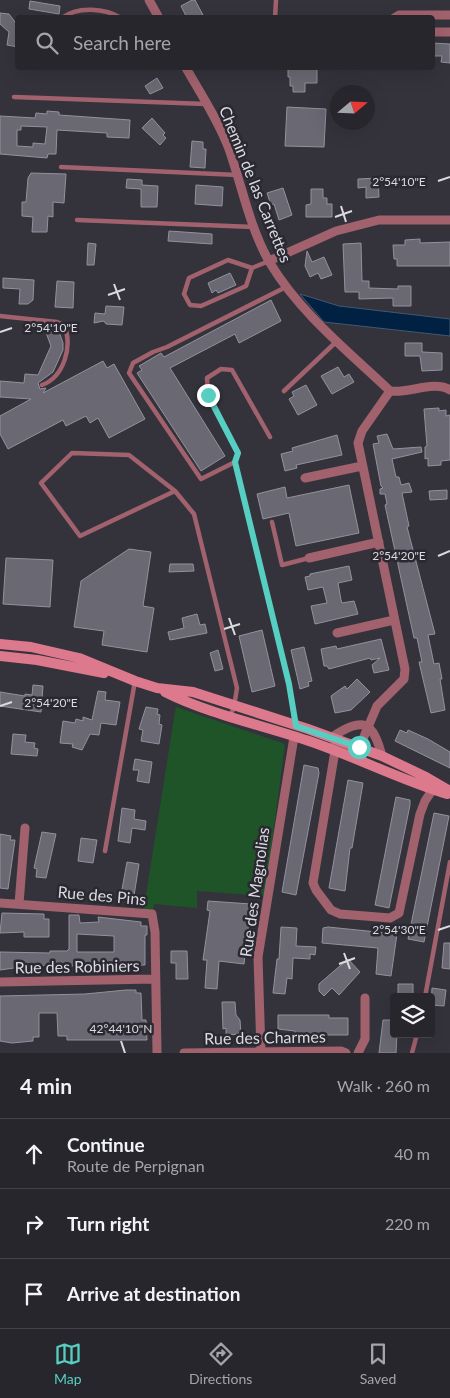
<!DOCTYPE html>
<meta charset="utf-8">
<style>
:root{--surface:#27262d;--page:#333239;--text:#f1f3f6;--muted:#a4a5aa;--line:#434349;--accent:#57cec2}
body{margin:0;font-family:Lato,sans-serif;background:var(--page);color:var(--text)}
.controls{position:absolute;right:15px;bottom:15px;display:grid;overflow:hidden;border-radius:5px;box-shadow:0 5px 20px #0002}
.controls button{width:45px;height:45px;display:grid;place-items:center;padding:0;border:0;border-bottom:1px solid var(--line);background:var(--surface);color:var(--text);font:25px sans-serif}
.compass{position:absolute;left:330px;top:85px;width:45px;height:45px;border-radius:50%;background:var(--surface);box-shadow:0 5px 20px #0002;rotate:71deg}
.stop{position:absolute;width:15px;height:15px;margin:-11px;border:4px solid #57cec2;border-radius:50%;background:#fff}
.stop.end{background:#57cec2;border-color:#fff;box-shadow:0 1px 5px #0008}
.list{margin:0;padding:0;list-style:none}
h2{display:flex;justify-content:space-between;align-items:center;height:65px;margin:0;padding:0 20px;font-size:21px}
h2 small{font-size:16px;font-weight:400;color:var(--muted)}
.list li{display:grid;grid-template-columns:32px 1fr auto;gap:15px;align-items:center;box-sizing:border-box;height:70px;padding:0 20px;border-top:1px solid var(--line)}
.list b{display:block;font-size:19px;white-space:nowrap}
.list p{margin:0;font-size:16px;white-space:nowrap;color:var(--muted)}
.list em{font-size:16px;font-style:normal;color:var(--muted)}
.icon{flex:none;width:28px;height:28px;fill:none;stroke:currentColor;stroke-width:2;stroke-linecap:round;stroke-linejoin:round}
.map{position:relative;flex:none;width:450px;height:1053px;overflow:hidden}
.search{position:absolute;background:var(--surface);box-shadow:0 5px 20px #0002;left:15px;right:15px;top:15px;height:55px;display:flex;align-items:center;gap:12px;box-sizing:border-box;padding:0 18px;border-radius:5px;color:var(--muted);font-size:19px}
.sheet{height:275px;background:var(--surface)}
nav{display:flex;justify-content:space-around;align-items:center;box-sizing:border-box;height:70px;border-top:1px solid var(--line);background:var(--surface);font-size:14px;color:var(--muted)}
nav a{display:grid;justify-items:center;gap:2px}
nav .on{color:var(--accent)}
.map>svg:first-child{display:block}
</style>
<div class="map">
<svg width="450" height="1053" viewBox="0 0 450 1053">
<rect width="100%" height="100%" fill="#34333c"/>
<!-- green -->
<path fill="#1e5427" d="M177 699 176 707 285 744 265 896 197 891V908L154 904 153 915 143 914Z"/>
<!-- water -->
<path fill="#002142" stroke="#425871" d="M300 294 339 306 450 319V336L324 322Z"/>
<!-- building -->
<path fill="#6a6973" stroke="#92919c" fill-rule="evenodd" d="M192 0H195L203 15 187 18 181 6Z
M30 1 60 6 59 14 29 9Z
M0 13 9 14 18 26V47L7 45 9 32 0 24Z
M432 43 450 44V63L441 62 442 56H432Z
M288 68 317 69V83H305V92H293V86H290V77H288Z
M157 78 163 88 150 94 145 86Z
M287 107 326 109 324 147 285 146Z
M47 111 59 112V115L130 120 129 138 107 137V133L57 130 56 154H48L47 158 0 154V116L35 118 36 113 47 114ZM21 126 47 127 45 144 33 143V147L17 146V130H21Z
M152 118 165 133 163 135 166 138 160 145 142 128Z
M192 141 203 142V149H206L205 168 190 167Z
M31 173 66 174 64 203 53 202V217L48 216 47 232H32L33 217 22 216V202H26L28 178Z
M378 178 379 197 366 198V187L358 188V179Z
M127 179 142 180V185L158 186 157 207H141V189L126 188Z
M196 185 223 187 222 206 195 204Z
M283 188 292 215 279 220 274 204 271 205 267 193Z
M311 189H323V198H327V204H332V217H306V205L311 204Z
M169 231 212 234V244L168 241Z
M420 239V243L450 242V266H397V259H394L393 245H405V240Z
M88 243 96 244 94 265H87Z
M361 243 362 281H369V288L398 289V286H411V306H393V298L359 299V292H345L343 244Z
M307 251 312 262 324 257 332 275 321 279 318 273 310 277 305 266Z
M230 273 236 285 218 293 216 290 212 293 208 283Z
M3 278 34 280 33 300 28 304H19L20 289 3 288Z
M57 281 74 282 73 308 55 307Z
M271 300 281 321 239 343 235 334 170 368 225 456 201 471 137 373 142 370 139 366 161 353 164 357Z
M106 306 124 307 122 325 106 324 104 321 94 323 95 313 105 314Z
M57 326 63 343V350L53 372 38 383 40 389 46 388 43 393 103 361 107 368 114 364 145 419 109 438 98 418 90 423 86 416 66 426 63 420 8 449 0 434V416L31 399 0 397V381L24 383 25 374 38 375 51 346 45 330Z
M405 343H422V352L442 353V370L422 371 420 356H405Z
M338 367 344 377 349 374 354 382 332 394 321 376Z
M306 385 317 405 298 415 289 399 294 396 292 392Z
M439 408V411L446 410V416L450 415V460L441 461V465L428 466V458L425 459V447L427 446 424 409Z
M387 434 393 449 421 447 422 452 392 459 396 477H399L401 485 409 483 412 492 402 493 409 526 407 527 435 634 428 635 434 664 439 663 442 679H440L445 710 431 713 419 662H422L417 638H414L385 505 387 504 385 494H380V489L383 488 381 486 373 444 379 443 377 436Z
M337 435 342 455 296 465 297 468 285 471 281 454 293 451 292 448Z
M349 485 359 533 296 546 289 513 263 519 257 494 285 487 287 498Z
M447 490V499L430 500 429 491Z
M129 549 151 552 143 606 154 608 147 652 102 645 104 631 74 627 81 581Z
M6 558 53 560 50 607 3 604Z
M170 564H193L194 571 169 572Z
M349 566 352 580 338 583 341 600 342 603 354 601 358 614 315 624 311 606 327 603 323 587 308 590 305 577 310 576V574Z
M197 614 200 625 205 624 207 633 170 640 168 632 184 628 182 618Z
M262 630 275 686 252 692 239 636Z
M381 639 389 670 374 673 372 665 380 658 371 660 370 658 329 669 327 666H324L321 649 336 646 337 649Z
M304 647 312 681 308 682 309 686 300 689 291 650Z
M218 650 223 669 215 671 210 653Z
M357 679 370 692 351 710 335 713 331 696 345 686 347 689Z
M33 685 43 686 41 712 0 706V692L25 696V694L32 695Z
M98 691 106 692 105 700 120 702 116 725 101 723 99 735 90 734 82 750 72 747 73 744 60 743 63 721 75 723 76 719 83 721V717L92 720Z
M146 707 158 709 157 714 160 715 159 724 162 725 159 744 141 741 143 730 139 729Z
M400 730 407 733 408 730 428 739 450 752V768L395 741Z
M13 734 26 735 25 742 35 743 34 748 38 749 37 756 11 754Z
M135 759 152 762 149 783 137 781 139 770H133Z
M304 765 318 768 319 773 296 895 282 892Z
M348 780 363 783 352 848H350L345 891 329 888Z
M396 797 410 800V805L389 908 375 905Z
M122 808 135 810 134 819 146 821 145 830 132 828 130 843 118 841Z
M434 813 449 816 424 942 408 939Z
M42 832 56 834 46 878 36 877 37 869 34 868Z
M0 834 11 836 10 840H15L8 889 0 888Z
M81 838 97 840 93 863 78 861Z
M127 862 139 864 133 902 120 900Z
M208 901 251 904 244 964 219 961 217 989 205 988 207 960H203L210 911 207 910Z
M2 913 44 914V919H49V937H24V932L0 933Z
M69 915H79L80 923 99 922 98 917 141 922V926H147V935H145V965L59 966V969H50V965L28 966 0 970V952L50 953V951H67L69 949ZM77 934 114 936V952H77Z
M281 927 297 928 296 946 316 947 315 955 310 954V959L293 958 292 979 287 978 285 994 273 993 277 959H279Z
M328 927 397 934 391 976 376 974 378 948 322 943 323 928Z
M444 943H450V969L442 968Z
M171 951H187L188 979H176V963H171Z
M348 959 360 972 339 995 332 988 324 996 319 991V984Z
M398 984H413V997H398Z
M432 988 446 990 444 1006 431 1005Z
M126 990H136V993H141L142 1020H146L147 1040H67V1036H58L57 1013H39V1037H33V1041L12 1043 0 1041V996L85 994Z
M222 1002H235L236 1015 240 1020 241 1034 226 1035V1028L223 1029Z
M278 1015H329V1018H348V1035H295V1031L278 1029Z
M383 1020H394V1034H397L396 1053H379Z"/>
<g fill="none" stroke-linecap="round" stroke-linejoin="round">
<!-- service -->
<path stroke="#a1626d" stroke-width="4.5" d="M62 18C77 6 105 8 121 18
M275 18 276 0
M14 97 206 104
M61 167 238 175
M77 220 254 227
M252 268 246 286 201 306 190 305 184 294 189 278 228 260 252 268 269 261
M0 316 57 322 64 325C73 346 64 377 42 385
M284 391 337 341
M270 437 232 370 221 369 207 378 208 395 238 453 235 462 201 479 129 373 133 363 153 352 167 347 286 287
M235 462 289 684 295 724
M175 491 80 536 41 483 72 453 129 455 175 491 194 514 237 688 234 707 230 716
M272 522 282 565 309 558
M105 851 135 681
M425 997 450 862
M412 1053 417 1034"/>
<!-- minor -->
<path stroke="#a1626d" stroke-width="9" d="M149 0 159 18
M394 18 399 15H450
M432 32H450
M186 68C201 94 218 120 229 149 242 186 250 229 270 263 300 313 348 351 390 391 407 394 435 380 450 390
M269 261 336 231 379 220H450
M305 478 362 466
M309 558 379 542
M337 633 394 620
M332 737C364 716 373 722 382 756
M334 746 362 757
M335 751 313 883 316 890 331 910 340 914 390 918 399 913 420 814 425 801 433 789
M357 753 377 706 404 679 405 669 358 443 362 431 390 391
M0 903 152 914 155 932 157 1053
M19 904 25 828
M0 982 155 979
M261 1052 258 957 294 737
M184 1053 341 1051 346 1053
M358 1053 365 1039V998"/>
<!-- secondary -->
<path stroke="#dd798d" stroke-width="10" d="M0 644 31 647 79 658 135 681 157 688 193 692 308 729 382 756 426 777 450 791
M0 656 37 660 104 673
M165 692C211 715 263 725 312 742 358 758 401 780 447 794"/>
</g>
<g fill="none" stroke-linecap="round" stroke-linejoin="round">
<!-- route -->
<path stroke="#57cec2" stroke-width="6" d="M208 395 238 453 235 462 289 684 296 726 359 747"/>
</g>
<!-- ticks -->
<path fill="none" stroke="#dbdae0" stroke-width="2" d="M438 181 450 177M341 206 346 222M335 217 352 211M114 284 120 300M108 295 125 289M0 332 12 328M438 556 450 551M229 618 235 635M224 629 240 624M0 706 12 702M438 930 450 926M344 953 350 969M339 964 355 958M121 1041 125 1053"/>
<g text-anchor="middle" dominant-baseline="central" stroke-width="5" stroke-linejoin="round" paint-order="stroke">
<!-- street labels -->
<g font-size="16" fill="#dbdae0" stroke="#2a2932">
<text transform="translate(256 184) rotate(68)">Chemin de las Carrettes</text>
<text transform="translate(254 892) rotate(-82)">Rue des Magnolias</text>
<text transform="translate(102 895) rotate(5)">Rue des Pins</text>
<text transform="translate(77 966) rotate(-1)">Rue des Robiniers</text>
<text transform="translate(265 1037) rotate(-1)">Rue des Charmes</text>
</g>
</g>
<g font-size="12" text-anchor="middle" fill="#dbdae0" stroke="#2a2932" stroke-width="5" stroke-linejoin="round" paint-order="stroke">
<text x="399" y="186">2°54'10"E</text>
<text x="51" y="332">2°54'10"E</text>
<text x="399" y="560">2°54'20"E</text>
<text x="51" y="707">2°54'20"E</text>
<text x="399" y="934">2°54'30"E</text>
<text x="121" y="1033">42°44'10"N</text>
</g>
</svg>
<div class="controls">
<button><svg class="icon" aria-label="layers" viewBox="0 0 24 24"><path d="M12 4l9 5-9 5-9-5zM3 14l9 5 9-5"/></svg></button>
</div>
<svg class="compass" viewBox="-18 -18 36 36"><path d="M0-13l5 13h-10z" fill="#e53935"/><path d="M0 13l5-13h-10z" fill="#a4a5aa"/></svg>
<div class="stop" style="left:359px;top:747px"></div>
<div class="stop end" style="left:208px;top:395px"></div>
<div class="search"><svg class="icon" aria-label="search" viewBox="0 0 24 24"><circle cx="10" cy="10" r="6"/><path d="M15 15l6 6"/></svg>Search here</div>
</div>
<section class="sheet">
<h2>4 min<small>Walk · 260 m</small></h2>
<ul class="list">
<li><svg class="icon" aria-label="ahead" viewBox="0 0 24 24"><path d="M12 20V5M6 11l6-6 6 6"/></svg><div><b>Continue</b><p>Route de Perpignan</p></div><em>40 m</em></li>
<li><svg class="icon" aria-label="right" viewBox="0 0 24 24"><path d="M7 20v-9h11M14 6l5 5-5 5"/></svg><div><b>Turn right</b></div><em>220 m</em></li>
<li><svg class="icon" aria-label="arrive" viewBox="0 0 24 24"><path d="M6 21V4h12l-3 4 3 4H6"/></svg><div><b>Arrive at destination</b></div></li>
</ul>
</section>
<nav>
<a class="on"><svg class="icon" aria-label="map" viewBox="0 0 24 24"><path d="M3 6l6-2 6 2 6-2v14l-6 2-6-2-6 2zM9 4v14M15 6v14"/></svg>Map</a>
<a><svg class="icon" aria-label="directions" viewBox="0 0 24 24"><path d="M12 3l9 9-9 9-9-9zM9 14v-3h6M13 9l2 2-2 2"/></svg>Directions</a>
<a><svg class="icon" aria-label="saved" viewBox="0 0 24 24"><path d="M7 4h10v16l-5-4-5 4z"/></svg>Saved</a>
</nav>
